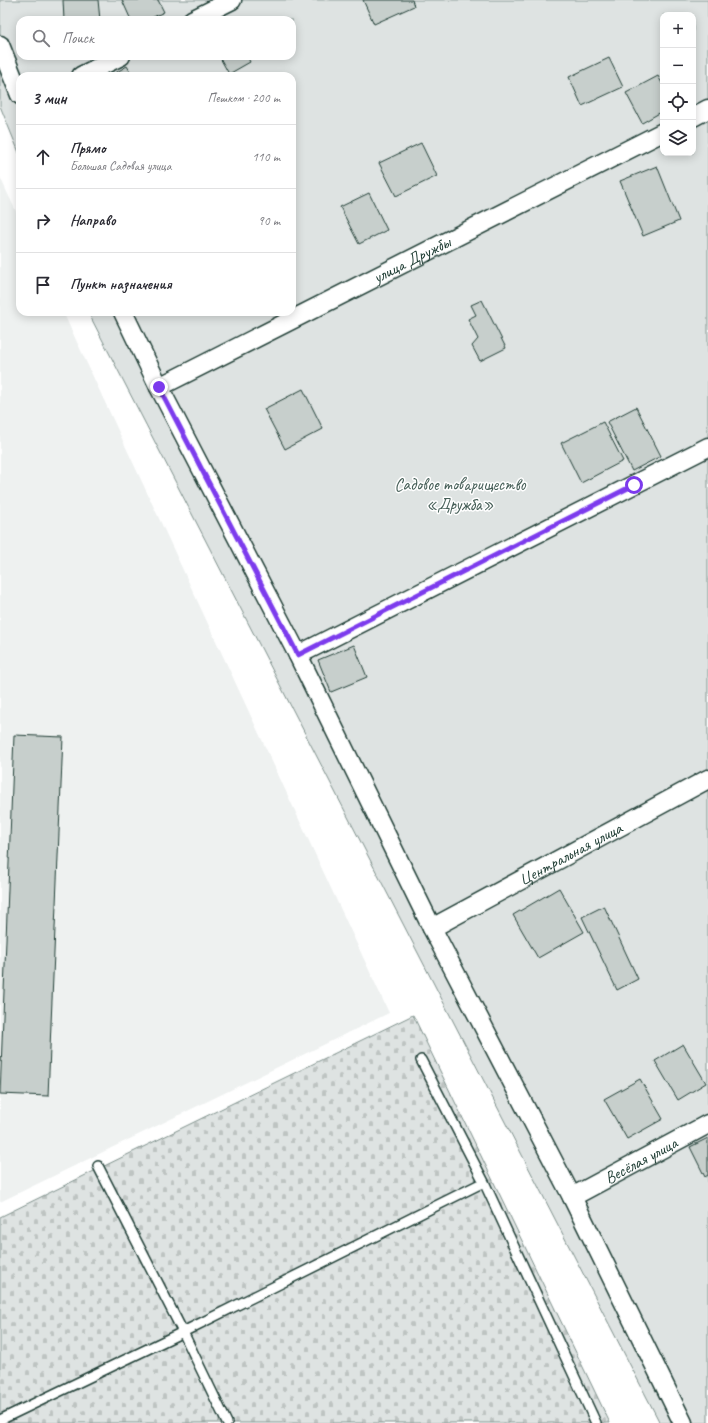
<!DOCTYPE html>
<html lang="ru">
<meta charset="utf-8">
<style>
:root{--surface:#fff;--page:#f7f7f7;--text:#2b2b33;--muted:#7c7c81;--line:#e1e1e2}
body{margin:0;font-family:Caveat,sans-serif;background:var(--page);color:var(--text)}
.controls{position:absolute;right:12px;top:12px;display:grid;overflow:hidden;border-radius:8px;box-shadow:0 2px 10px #0003}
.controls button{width:36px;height:36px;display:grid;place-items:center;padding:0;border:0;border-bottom:1px solid var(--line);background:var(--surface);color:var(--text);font:20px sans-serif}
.stop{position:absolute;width:12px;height:12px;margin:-9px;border:3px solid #7c3aed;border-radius:50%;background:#fff}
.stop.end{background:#7c3aed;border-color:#fff;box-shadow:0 1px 4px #0008}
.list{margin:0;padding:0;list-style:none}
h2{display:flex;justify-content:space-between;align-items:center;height:52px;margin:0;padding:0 16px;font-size:17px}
h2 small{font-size:13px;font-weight:400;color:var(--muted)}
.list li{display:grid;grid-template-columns:26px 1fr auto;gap:12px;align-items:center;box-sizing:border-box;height:64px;padding:0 16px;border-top:1px solid var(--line)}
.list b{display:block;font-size:15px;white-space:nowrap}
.list p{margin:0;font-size:13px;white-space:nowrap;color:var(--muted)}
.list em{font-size:13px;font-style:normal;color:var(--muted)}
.icon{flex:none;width:22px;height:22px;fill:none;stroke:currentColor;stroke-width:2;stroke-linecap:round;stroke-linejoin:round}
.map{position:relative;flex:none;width:708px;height:1423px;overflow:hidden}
.search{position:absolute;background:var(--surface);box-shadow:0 2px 10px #0003;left:16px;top:16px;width:280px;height:44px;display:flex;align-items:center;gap:10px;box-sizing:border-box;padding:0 14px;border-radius:12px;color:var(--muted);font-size:15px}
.panel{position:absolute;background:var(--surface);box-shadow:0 2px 10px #0003;left:16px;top:72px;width:280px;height:244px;border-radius:12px}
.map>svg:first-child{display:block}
</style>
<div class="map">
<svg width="708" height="1423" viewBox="0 0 708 1423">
<defs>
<pattern id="cemetery-stones" width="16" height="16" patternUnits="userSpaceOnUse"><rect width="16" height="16" fill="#dee3e2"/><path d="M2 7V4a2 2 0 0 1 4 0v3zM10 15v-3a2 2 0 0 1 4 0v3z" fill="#bec4c2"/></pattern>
</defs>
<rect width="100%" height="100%" fill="#fff"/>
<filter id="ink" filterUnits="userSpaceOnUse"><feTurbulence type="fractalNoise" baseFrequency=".025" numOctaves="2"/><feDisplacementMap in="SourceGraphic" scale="8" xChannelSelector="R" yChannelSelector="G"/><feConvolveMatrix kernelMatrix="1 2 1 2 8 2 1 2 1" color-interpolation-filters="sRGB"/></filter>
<g filter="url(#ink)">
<!-- built -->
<path fill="#eef1f0" d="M0 177 20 220V312H63L389 1013 0 1202Z"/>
<!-- cemetery -->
<path fill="url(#cemetery-stones)" stroke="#7e908b" d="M413 1015 610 1423H0V1217Z"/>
<!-- garden -->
<path fill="#dee3e2" stroke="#7e908b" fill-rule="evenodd" d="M0 0H708V1423H660L88 312H292V76H20V155L0 106ZM663 15H693V153H663ZM20 20H292V56H20Z"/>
<!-- building -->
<path fill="#c7cfcc" stroke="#1f3d34" d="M63 0H98L100 20H64Z
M122 0H158L164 12 147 20H131Z
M363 0H412L414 6 374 24Z
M219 56H247L250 62 229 74Z
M609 58 623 87 582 106 569 77Z
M127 66 133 76H110Z
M658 76 663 85V111L642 123 626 93Z
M421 143 437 176 396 196 379 163Z
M657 166 679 221 643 236 620 181Z
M369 193 387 230 359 244 340 207Z
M482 300 506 348 480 361 472 346 478 339 468 319 476 315 471 305Z
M303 389 323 429 285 449 264 409Z
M636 407 661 456 632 471 607 422Z
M603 422 623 461 581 483 561 443Z
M354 645 367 677 331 692 318 660Z
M14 735 63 737 48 1096 0 1094Z
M559 888 584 932 538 958 513 915Z
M604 906 638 979 617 990 582 917Z
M683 1044 706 1083 678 1100 655 1061Z
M640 1079 663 1119 627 1139 604 1099Z
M708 1138V1175L705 1177 690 1147Z"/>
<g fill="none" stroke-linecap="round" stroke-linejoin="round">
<defs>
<path id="service" d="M98 1166 183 1332 227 1423
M484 1182 596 1423
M0 1420 183 1332 484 1182 421 1060"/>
<g id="minor">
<path d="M192 20 232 0"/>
<path d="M0 45 20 95"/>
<path d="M81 76 121 56"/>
<path d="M693 117 708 109"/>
<path d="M123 312 159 387 298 655 432 928 572 1197 683 1423"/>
<path id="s1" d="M159 387 663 132"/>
<path d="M298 655 708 447"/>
<path id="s2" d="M432 928 708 779"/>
<path id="s3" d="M572 1197 708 1124"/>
</g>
</defs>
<!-- service casing -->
<use href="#service" stroke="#1f3d34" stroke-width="12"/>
<!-- minor casing -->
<use href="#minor" stroke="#1f3d34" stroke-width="21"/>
<!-- service -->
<use href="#service" stroke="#fff" stroke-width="9"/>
<!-- minor -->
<use href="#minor" stroke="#fff" stroke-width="18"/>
</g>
</g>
<g fill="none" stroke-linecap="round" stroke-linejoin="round" filter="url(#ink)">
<!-- route -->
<path stroke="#7c3aed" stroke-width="5" d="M159 387 298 655 634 485"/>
</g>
<g text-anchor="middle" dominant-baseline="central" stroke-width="3" stroke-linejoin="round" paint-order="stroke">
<!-- street labels -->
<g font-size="17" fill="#1f3d34" stroke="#fff">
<text stroke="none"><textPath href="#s1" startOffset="283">улица Дружбы</textPath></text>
<text stroke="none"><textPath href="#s2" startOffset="157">Центральная улица</textPath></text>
<text stroke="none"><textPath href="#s3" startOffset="78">Весёлая улица</textPath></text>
</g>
<!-- park labels -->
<g font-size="17" fill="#455e57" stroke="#fff">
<text x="460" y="484">Садовое товарищество<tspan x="460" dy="20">«Дружба»</tspan></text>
</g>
</g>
</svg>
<div class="controls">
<button>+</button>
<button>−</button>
<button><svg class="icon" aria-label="locate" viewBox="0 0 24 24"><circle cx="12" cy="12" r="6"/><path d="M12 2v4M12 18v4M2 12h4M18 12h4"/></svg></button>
<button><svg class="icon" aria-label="layers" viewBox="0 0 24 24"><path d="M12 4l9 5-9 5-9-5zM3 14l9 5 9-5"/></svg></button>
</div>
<div class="stop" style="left:634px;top:485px"></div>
<div class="stop end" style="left:159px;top:387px"></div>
<div class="search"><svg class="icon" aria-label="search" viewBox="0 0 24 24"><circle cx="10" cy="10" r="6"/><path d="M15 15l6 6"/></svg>Поиск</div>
<section class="panel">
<h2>3 мин<small>Пешком · 200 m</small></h2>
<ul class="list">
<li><svg class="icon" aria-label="ahead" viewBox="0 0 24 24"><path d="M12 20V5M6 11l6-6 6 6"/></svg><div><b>Прямо</b><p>Большая Садовая улица</p></div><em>110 m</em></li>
<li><svg class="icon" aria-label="right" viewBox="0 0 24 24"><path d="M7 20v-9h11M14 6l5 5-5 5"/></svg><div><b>Направо</b></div><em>90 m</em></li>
<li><svg class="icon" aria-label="arrive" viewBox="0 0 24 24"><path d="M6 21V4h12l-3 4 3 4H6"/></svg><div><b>Пункт назначения</b></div></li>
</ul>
</section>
</div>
